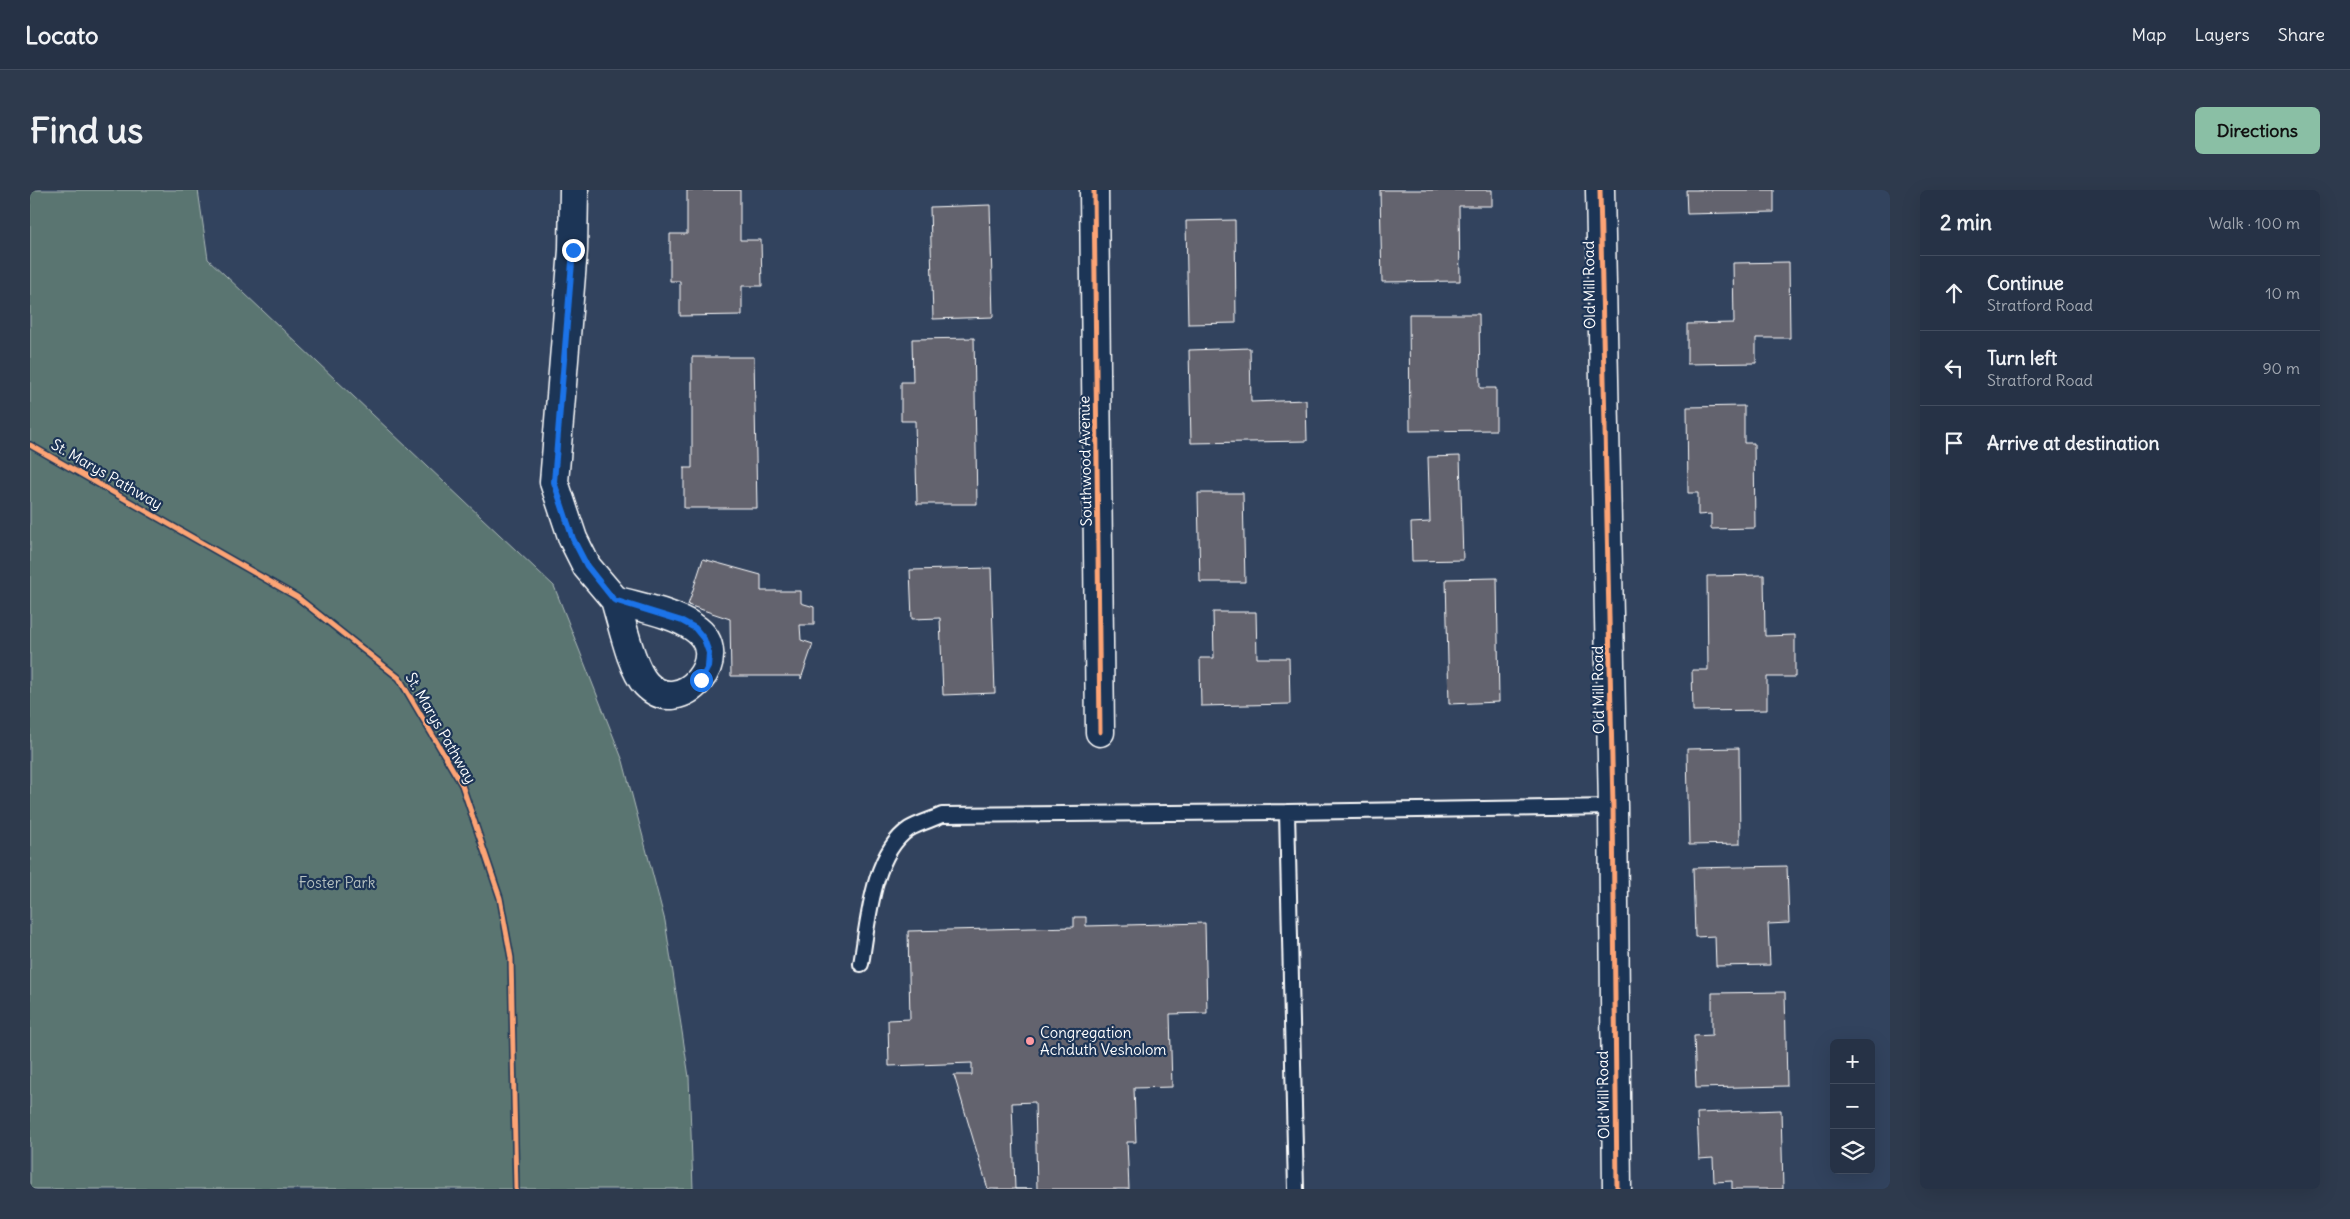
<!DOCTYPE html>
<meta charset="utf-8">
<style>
:root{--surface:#263246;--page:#2e3a4d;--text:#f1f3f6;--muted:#a4aab3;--line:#424d5f;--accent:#8abfa5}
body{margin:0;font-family:Delius,sans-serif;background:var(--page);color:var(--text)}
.controls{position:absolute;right:15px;bottom:15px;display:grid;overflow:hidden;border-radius:8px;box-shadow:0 5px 20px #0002}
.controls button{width:45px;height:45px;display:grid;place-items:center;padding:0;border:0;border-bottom:1px solid var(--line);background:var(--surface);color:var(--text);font:25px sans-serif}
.stop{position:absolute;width:15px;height:15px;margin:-11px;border:4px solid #1a73e8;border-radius:50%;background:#fff}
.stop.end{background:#1a73e8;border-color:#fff;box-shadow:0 1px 5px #0008}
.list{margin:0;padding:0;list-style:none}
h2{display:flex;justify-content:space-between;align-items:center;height:65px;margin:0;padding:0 20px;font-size:21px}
h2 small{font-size:16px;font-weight:400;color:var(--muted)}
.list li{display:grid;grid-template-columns:32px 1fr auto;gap:15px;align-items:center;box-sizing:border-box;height:75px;padding:0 20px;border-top:1px solid var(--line)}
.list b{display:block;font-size:19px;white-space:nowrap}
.list p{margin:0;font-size:16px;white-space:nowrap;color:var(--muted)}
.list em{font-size:16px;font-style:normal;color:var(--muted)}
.icon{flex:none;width:28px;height:28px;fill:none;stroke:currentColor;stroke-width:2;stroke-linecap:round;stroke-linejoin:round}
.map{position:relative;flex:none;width:1860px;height:999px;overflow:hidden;border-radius:8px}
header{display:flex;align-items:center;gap:30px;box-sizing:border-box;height:70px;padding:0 25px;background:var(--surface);border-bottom:1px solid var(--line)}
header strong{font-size:24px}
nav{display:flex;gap:28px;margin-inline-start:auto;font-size:18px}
.intro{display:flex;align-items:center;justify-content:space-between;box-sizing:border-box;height:120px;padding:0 30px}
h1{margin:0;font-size:35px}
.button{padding:12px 22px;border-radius:8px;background:var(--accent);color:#111;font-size:18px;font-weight:700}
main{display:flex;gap:30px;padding:0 30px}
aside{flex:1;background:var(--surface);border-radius:8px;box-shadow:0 5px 20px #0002}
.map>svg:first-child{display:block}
</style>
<header>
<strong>Locato</strong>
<nav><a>Map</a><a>Layers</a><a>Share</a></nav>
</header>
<div class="intro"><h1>Find us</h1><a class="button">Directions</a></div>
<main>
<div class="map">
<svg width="1860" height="999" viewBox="0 0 1860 999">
<rect width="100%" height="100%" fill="#32435e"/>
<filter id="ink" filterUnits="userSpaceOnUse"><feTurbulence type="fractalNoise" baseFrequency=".02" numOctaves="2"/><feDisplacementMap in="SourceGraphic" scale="10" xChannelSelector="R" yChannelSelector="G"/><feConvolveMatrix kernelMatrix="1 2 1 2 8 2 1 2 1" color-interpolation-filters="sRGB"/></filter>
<g filter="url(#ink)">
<!-- green -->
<path fill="#5a7471" stroke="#acbab8" d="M0 0H168L178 69 524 396 593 571 635 731 659 887 663 999H0Z"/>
<!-- building -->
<path fill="#64636e" stroke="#fff" d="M657 0H710V50H731L732 96H712V125L650 126V91H640V44H657Z
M1350 0H1462V16H1429L1430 91 1352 92Z
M1656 0H1744V22L1657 24Z
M960 15 963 127 903 129 900 17Z
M1205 30 1206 133 1158 134 1156 31Z
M1759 72 1760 148H1726V173L1657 174V134L1704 133 1703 73Z
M1379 124H1449L1450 198H1466V240L1380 241Z
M944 148 947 314H887L885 231H871V192H883L882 149Z
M1220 158 1221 212 1276 210 1277 251 1161 253 1159 160Z
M662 167H724L727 318H654V278H662Z
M1714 216V253H1724L1725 338 1681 339V324L1668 325V303H1658L1657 217Z
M1430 266 1433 370 1382 371 1381 333 1400 332 1398 267Z
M1168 303H1213L1215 392H1170Z
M673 369 731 385V401H771V413L784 417V435H770L771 450 783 454 771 489V486H701L700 429 658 415Z
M961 378 965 503 913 505 910 428 882 429 880 380Z
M1734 385 1735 446 1765 445V487H1737V520L1663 521 1662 480H1678L1677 386Z
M1467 388 1469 512 1419 514 1416 389Z
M1183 422H1226L1227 468H1259L1260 514 1171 516 1170 468H1184Z
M1709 558 1710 654 1659 655 1657 559Z
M1757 676 1759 733 1738 734 1740 775 1686 776 1685 746 1665 747 1663 678Z
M1044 727H1056V736L1175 733 1177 823 1140 824 1142 897 1104 898 1106 952H1097L1099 999H1007L1005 912 982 913 985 999H1003H958L924 885H942V873L859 876 858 830 880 829 878 741 1044 737Z
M1755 802 1757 896 1666 898 1664 846 1682 845V803Z
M1751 920 1753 999H1702V991L1684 992 1683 968 1669 969 1667 923Z"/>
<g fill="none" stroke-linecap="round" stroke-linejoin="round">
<defs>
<path id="service" d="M831 774C838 734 842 664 879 639 889 633 901 630 912 625L1257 622
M1266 999 1257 622 1583 617"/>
<path id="minor" d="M544 0 543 60 524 292 543 349 557 377 585 410
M1064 0 1070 542
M1570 0 1583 617 1587 999
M585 410C608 417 643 423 663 437 707 465 651 531 616 494 601 478 592 432 585 410Z"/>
</defs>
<!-- service casing -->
<use href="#service" stroke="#fff" stroke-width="18"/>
<!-- minor casing -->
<use href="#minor" stroke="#fff" stroke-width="31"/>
<!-- service -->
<use href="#service" stroke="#1d3557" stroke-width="14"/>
<!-- minor -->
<use href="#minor" stroke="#1d3557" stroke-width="28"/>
<defs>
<path id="cycleway" d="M1064 0 1070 542
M1570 0 1583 617 1587 999
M0 255 267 407 369 488 432 595 470 708 481 768 486 999"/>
</defs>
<!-- cycleway casing -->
<use href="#cycleway" stroke="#1d3557" stroke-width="8"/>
<!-- cycleway -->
<use href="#cycleway" stroke="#fda474" stroke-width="5"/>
</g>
</g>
<g fill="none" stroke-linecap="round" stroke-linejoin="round" filter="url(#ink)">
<!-- route -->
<path stroke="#1a73e8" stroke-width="6" d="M543 60 524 292 543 349 557 376 584 410 652 431 665 438 674 449 679 463 678 477 671 490"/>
</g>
<!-- markers -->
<circle fill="#ff9aa2" stroke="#1d3557" stroke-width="2" cx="1000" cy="851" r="5"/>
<g text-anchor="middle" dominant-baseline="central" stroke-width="4.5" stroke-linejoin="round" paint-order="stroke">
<!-- street labels -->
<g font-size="15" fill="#fff" stroke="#1d3557">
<text transform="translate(1559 95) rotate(-91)">Old Mill Road</text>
<text transform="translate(1055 271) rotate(-91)">Southwood Avenue</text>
<text transform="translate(77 284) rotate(30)">St. Marys Pathway</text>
<text transform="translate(1568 500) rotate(-91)">Old Mill Road</text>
<text transform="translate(411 538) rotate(60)">St. Marys Pathway</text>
<text transform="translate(1573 905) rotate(-91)">Old Mill Road</text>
</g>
<!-- park labels -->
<g font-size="15" fill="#b5c0bf" stroke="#1d3557">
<text x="307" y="692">Foster Park</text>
</g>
<!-- poi labels -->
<g font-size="15" fill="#fff" stroke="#1d3557" text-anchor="start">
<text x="1010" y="842">Congregation<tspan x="1010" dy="17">Achduth Vesholom</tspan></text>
</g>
</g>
</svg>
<div class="controls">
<button>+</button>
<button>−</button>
<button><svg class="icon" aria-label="layers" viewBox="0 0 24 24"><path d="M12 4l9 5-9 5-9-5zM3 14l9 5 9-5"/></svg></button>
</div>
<div class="stop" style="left:671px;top:490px"></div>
<div class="stop end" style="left:543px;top:60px"></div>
</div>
<aside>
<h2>2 min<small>Walk · 100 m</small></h2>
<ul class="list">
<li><svg class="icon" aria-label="ahead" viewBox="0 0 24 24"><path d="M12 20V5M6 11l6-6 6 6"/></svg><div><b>Continue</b><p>Stratford Road</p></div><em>10 m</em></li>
<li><svg class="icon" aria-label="left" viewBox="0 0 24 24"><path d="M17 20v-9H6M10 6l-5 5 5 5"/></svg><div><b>Turn left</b><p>Stratford Road</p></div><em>90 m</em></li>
<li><svg class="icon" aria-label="arrive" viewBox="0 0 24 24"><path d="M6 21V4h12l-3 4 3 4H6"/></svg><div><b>Arrive at destination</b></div></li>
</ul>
</aside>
</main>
